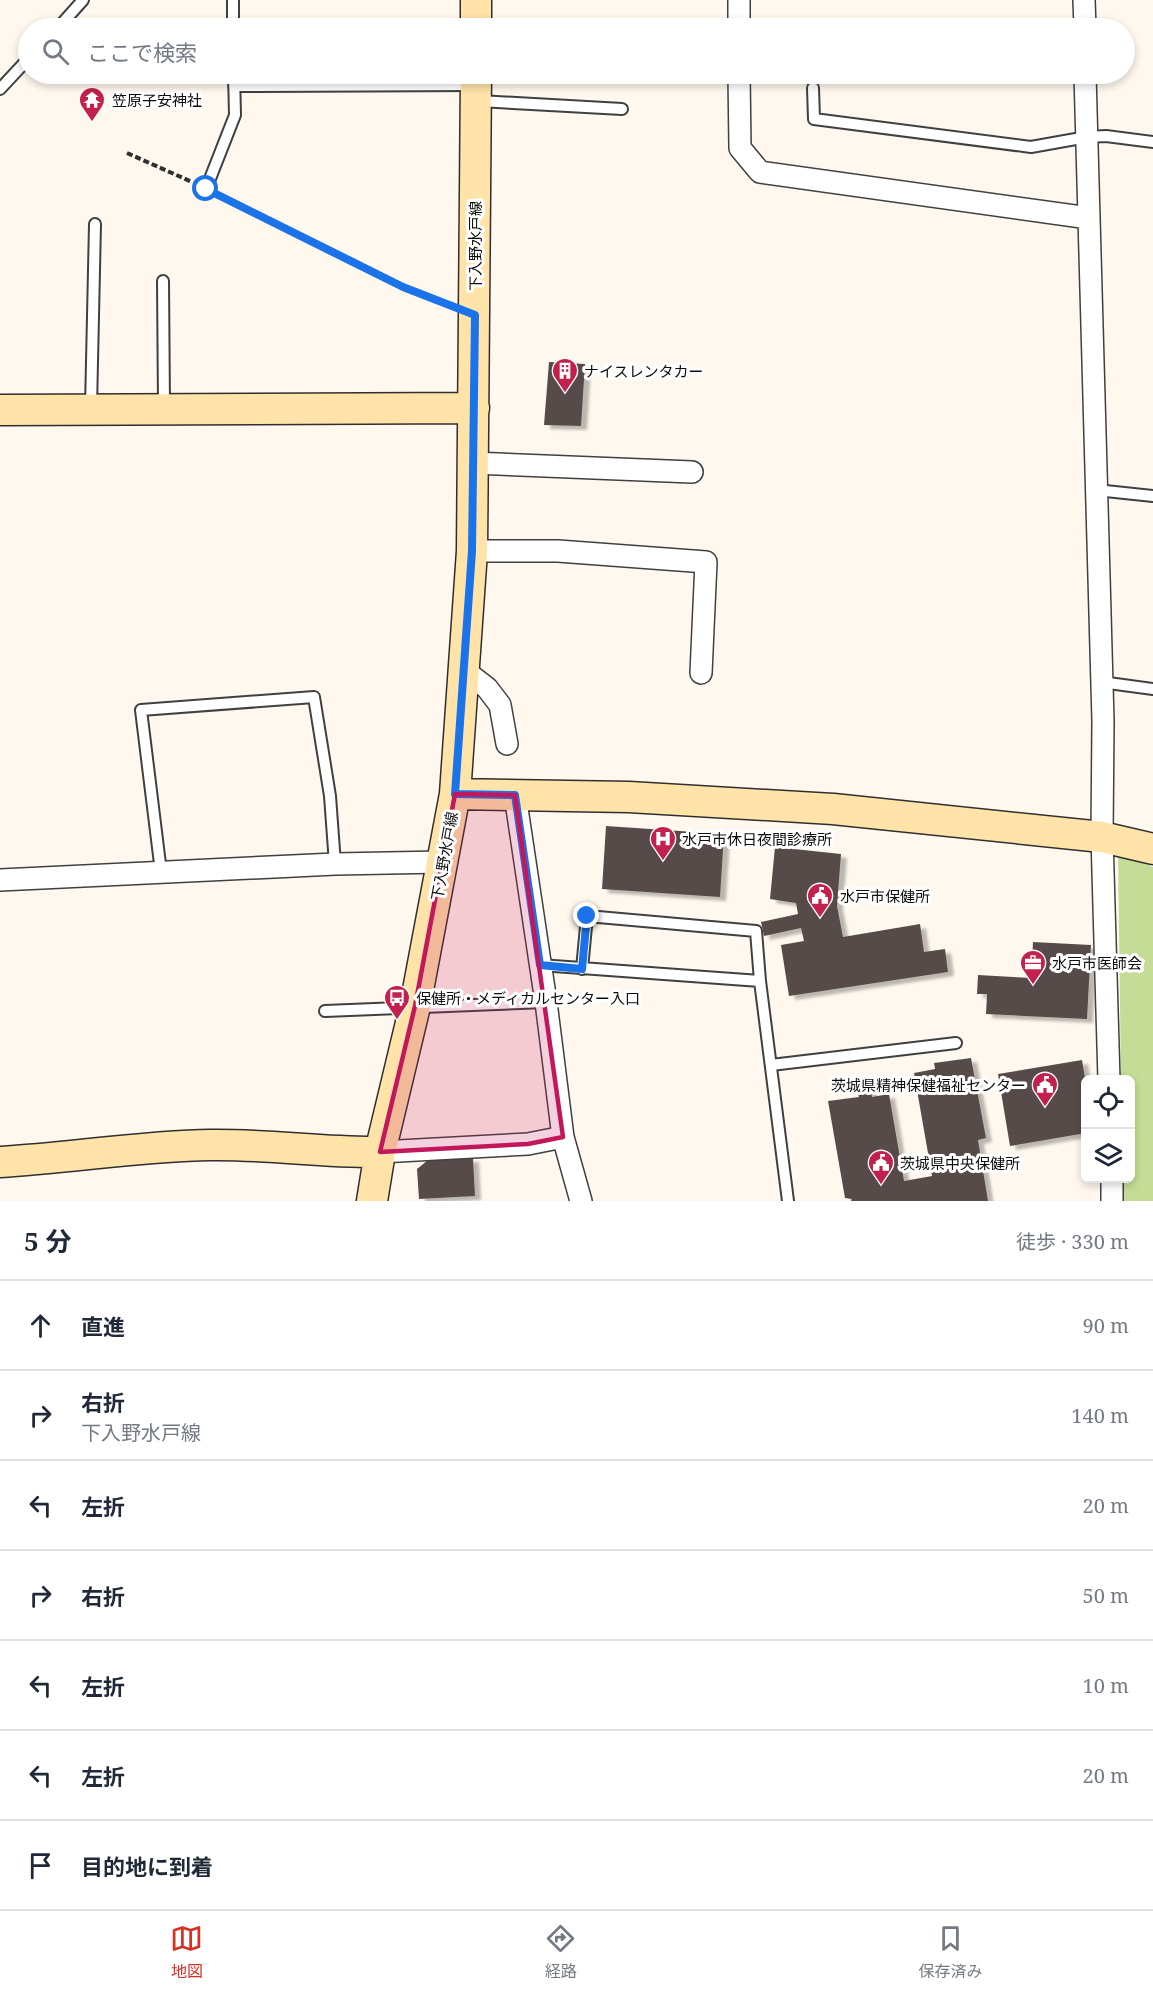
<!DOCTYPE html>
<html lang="ja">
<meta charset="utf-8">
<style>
:root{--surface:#fff;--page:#f6f6f7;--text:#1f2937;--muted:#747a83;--line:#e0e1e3;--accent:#d93025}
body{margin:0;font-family:"Noto Serif","Noto Sans JP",serif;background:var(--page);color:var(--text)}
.controls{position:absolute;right:18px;bottom:18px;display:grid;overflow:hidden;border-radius:9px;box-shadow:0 3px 9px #0003}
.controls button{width:54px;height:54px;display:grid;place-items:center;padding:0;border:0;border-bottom:2px solid var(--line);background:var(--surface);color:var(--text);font:30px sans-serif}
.stop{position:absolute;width:18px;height:18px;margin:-14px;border:4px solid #1a73e8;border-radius:50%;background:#fff}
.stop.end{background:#1a73e8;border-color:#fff;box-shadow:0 2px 6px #0008}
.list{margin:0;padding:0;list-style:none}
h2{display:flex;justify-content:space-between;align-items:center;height:78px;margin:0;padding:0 24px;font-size:26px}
h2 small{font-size:20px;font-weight:400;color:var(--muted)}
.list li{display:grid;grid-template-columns:39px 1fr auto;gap:18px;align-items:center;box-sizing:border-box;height:90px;padding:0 24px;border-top:2px solid var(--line)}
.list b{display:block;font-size:22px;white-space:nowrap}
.list p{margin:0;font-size:20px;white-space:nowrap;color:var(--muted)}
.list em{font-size:20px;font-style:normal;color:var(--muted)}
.icon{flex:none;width:33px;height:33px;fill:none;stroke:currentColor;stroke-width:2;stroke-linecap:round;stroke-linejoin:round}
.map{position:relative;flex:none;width:1153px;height:1201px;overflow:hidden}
.search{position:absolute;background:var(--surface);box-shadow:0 3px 9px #0003;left:18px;right:18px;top:18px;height:66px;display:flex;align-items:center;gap:15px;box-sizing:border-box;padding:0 21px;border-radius:33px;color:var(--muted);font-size:22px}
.sheet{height:708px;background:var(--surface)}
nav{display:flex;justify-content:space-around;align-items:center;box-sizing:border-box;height:84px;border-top:2px solid var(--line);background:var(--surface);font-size:16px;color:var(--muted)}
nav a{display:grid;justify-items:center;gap:3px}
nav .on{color:var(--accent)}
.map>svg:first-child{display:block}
</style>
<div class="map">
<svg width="1153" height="1201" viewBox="0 0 1153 1201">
<defs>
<filter id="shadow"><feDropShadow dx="6" dy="4" stdDeviation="1.5" flood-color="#0004"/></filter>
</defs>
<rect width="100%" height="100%" fill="#fff8ee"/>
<!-- forest -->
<path fill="#c4dc95" d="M1118 854 1153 867V1201H1122V1179L1130 1178V1080L1121 1079Z"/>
<!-- building -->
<path fill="#564c49" filter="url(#shadow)" d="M549 362 585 364 581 426 544 425Z
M606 826 724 834 720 897 602 889Z
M775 847 841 854 837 906 843 937 920 924 924 952 945 949 948 972 789 996 781 945 804 941 801 928 764 936 761 922 798 914 796 903 770 899Z
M1033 942 1091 945 1087 1019 986 1014 987 994H977L978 975 1031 978Z
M971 1058 986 1138 978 1140 988 1201H851L852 1199 845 1198 828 1101 859 1097 857 1089 870 1086 872 1097 889 1094 904 1181 932 1176 914 1073 935 1069 934 1063Z
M1082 1060 1086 1084V1133L1010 1146 998 1074Z
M473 1158 475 1196 419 1199 417 1169 428 1160Z"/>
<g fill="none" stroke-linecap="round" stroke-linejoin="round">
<defs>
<path id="lane" d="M233 0V28
M58 28 83 0
M234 86 475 85
M813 88 814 119 1031 147 1087 137 1106 136 1153 142
M0 89 28 59
M479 101 622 109
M206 189 235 115 234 74
M163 281 164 406
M91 408 95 224
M1096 490 1153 496
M1101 682 1153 689
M161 872 141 710 314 697 330 796 335 864
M540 965 760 981 788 1201
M582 969 587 916 756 931 760 981
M325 1011 546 1002
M771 1065 956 1043"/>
<path id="street" d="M739 0V28
M1084 0 1085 28
M739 74 740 148 760 172 1089 218
M1085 74 1103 721 1102 837 1109 1080
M473 463 692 472
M472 551H558L706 562 701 673
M465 671 487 688 500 705 507 744
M515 795 546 1002 563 1137 581 1201
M0 880 335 864 442 862
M380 1152 528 1144 563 1137
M1112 1178V1201"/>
<path id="secondary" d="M476 28V0
M0 410 474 408
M455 794 629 797 833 809 1102 837 1153 849
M0 1162C70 1158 140 1146 211 1145 268 1144 324 1153 380 1152
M372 1201 380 1152 415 1006 455 794 472 551 476 74"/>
</defs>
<!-- lane casing -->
<use href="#lane" stroke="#404040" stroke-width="14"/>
<!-- street casing -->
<use href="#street" stroke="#404040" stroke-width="24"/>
<!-- secondary casing -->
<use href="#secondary" stroke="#2f2f2f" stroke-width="33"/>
<!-- path -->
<path stroke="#2f2f2f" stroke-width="4" stroke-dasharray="6 3" stroke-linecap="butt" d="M127 153 192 182
M221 196 403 287 449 305"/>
<!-- lane -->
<use href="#lane" stroke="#fff" stroke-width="10"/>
<!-- street -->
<use href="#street" stroke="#fff" stroke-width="21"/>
<!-- secondary -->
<use href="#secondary" stroke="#ffe3a9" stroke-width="30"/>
</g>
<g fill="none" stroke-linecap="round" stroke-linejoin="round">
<!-- route -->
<path stroke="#1a73e8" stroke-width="8" d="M206 189 403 287 475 315 472 551 455 794 515 795 540 965 582 969 587 916"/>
</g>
<!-- marked area -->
<path fill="#c2185b" fill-opacity="0.2" stroke="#c2185b" stroke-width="4.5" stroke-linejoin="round" d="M455 794 515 795 563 1137 528 1144 380 1152 415 1006Z"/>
<!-- icons -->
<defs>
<symbol id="temple-pin" viewBox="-11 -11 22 30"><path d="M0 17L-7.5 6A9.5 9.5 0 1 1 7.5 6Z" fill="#c1214c" stroke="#fff"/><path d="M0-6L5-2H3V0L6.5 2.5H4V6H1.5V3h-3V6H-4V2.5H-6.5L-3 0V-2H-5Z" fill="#fff"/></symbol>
<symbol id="building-pin" viewBox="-11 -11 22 30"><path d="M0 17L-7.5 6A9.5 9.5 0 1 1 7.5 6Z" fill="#c1214c" stroke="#fff"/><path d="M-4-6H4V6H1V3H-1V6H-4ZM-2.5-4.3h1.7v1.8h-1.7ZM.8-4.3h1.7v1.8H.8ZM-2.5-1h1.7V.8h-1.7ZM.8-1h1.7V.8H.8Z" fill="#fff"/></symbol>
<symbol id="hospital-pin" viewBox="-11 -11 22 30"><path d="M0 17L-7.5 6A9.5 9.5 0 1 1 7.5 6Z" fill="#c1214c" stroke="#fff"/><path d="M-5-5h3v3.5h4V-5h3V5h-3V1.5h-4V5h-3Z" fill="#fff"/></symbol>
<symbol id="civic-pin" viewBox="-11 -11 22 30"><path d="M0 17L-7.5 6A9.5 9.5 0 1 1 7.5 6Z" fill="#c1214c" stroke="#fff"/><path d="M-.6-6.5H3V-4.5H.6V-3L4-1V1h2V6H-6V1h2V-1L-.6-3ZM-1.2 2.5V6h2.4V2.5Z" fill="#fff"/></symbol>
<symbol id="office-pin" viewBox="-11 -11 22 30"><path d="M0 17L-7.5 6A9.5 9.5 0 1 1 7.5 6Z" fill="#c1214c" stroke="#fff"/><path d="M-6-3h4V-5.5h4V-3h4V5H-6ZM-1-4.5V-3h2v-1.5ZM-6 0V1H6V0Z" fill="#fff"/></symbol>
<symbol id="bus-pin" viewBox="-11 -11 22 30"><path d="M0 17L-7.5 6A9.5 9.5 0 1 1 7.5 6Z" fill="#c1214c" stroke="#fff"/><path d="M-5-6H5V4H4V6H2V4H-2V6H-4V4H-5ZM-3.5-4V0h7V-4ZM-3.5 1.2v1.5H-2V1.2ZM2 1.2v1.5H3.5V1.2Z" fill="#fff"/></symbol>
</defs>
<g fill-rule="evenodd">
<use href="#temple-pin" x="77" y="85" width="30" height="40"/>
<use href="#building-pin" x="550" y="356" width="30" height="40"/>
<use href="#hospital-pin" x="648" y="824" width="30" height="40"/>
<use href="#civic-pin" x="805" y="881" width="30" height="40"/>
<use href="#office-pin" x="1018" y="948" width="30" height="40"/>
<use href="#bus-pin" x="382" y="983" width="30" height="40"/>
<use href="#civic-pin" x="1030" y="1070" width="30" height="40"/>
<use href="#civic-pin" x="866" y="1148" width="30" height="40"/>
</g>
<g text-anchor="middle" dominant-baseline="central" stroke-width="6" stroke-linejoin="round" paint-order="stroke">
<!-- poi labels -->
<g font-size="15" fill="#0d0d0d" stroke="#fff" text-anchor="start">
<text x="112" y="100">笠原子安神社</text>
<text x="584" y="371">ナイスレンタカー</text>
<text x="682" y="839">水戸市休日夜間診療所</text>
<text x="840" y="896">水戸市保健所</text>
<text x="1052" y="963">水戸市医師会</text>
<text x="416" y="998">保健所・メディカルセンター入口</text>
<text x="1026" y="1085" text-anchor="end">茨城県精神保健福祉センター</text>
<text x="900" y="1163">茨城県中央保健所</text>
</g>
<!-- street labels -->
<g font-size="15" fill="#0d0d0d" stroke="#fff">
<text transform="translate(475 246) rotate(-90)">下入野水戸線</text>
<text transform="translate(444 856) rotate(-80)">下入野水戸線</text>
</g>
</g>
</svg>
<div class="controls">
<button><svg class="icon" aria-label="locate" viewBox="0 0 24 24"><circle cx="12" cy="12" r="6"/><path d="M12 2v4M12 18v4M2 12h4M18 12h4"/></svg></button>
<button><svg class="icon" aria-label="layers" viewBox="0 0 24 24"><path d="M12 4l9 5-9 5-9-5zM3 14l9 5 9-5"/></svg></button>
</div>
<div class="stop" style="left:206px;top:189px"></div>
<div class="stop end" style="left:587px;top:916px"></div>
<div class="search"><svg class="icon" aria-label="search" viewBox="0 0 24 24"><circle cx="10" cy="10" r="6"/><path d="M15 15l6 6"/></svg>ここで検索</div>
</div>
<section class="sheet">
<h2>5 分<small>徒歩 · 330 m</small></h2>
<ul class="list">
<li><svg class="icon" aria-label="ahead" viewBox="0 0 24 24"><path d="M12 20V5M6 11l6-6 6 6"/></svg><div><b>直進</b></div><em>90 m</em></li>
<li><svg class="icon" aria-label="right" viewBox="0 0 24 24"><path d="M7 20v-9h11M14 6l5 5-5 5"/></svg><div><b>右折</b><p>下入野水戸線</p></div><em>140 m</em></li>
<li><svg class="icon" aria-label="left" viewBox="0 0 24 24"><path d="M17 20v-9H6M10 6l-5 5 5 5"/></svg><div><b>左折</b></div><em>20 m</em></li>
<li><svg class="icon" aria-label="right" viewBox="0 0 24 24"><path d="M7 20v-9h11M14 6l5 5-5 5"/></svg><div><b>右折</b></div><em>50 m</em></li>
<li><svg class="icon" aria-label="left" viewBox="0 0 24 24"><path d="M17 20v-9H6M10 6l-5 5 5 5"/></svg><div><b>左折</b></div><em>10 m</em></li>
<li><svg class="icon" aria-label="left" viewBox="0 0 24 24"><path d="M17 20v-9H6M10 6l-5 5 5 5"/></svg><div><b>左折</b></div><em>20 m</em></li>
<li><svg class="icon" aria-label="arrive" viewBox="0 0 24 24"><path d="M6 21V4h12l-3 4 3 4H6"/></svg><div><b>目的地に到着</b></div></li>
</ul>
</section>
<nav>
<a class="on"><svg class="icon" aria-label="map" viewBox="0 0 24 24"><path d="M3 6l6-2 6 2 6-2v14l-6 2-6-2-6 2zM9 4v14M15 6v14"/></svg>地図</a>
<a><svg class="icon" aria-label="directions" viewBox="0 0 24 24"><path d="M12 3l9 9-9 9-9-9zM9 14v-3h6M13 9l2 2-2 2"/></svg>経路</a>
<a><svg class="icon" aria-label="saved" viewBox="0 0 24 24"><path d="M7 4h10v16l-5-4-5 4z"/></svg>保存済み</a>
</nav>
